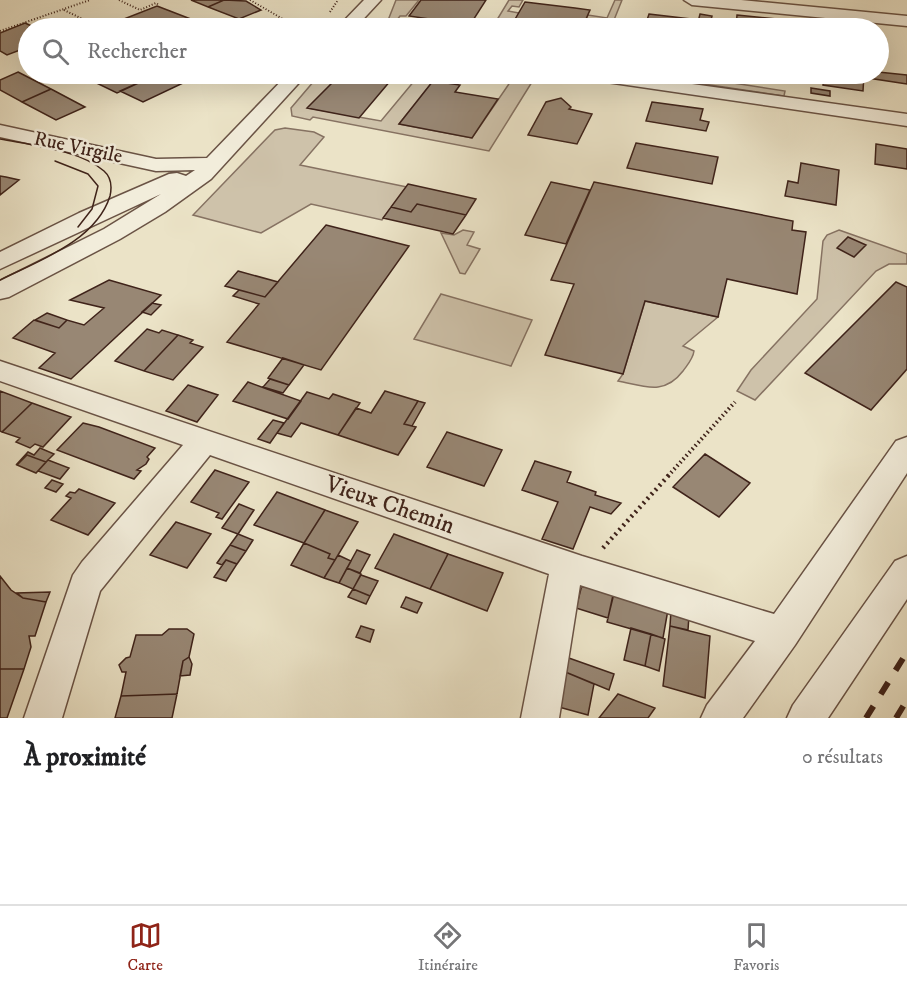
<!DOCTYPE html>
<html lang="fr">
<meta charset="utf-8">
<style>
:root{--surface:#fff;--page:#f2f2f2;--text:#202124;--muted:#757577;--line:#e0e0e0;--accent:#8f2418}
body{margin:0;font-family:"IM FELL DW Pica",serif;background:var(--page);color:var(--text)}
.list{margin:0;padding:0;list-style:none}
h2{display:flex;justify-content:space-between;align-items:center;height:78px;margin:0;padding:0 24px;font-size:26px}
h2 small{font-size:20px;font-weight:400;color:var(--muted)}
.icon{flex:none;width:33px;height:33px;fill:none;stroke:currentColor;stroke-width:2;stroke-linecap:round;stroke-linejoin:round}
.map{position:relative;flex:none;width:907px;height:718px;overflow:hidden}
.search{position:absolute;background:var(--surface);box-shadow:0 6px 24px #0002;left:18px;right:18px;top:18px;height:66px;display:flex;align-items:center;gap:15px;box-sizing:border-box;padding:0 21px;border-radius:33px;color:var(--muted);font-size:22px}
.sheet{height:186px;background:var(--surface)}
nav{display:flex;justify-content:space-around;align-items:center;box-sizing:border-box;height:84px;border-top:2px solid var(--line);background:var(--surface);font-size:16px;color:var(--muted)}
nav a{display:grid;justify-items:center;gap:3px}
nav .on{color:var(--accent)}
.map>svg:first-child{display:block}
</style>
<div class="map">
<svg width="907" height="718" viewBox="0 0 907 718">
<rect width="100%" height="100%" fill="#ebe3c7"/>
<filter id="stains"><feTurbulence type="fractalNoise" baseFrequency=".00333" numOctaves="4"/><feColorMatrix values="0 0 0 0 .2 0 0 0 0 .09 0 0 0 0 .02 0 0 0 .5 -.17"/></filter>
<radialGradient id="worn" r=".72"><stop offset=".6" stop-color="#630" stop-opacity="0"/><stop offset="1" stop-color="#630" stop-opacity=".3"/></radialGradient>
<!-- green -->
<path fill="#cec2aa" stroke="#867262" stroke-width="1.5" d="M396 0H419L406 16H400L397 20 407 22 402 28H385Z
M509 0H523L519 7 512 6 508 11 519 13 511 27 515 28H492Z
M615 0H622L612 25H605L603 28H582L588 15 607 18Z
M320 74H341L308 108 381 121 420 74H442L437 81H433L399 124 472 138 515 75 508 74H537L489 151 313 117 310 120 292 116 291 108Z
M637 74H675L785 91 784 96Z
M285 128 314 132 324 137 300 165 407 187 382 220 311 204 261 233 193 215 270 135 275 130Z
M463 230 474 232 467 245 480 249 465 274 460 273 441 233 454 235Z
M839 230 907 254V264H889L876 271 755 400 737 391 751 370 817 299 823 241 827 235Z
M441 294 532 320 511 366 414 339Z
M645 301 718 317 683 346 694 351C693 359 688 364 683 371 664 396 644 386 618 381L623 374Z"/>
<!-- building -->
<path fill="#988774" stroke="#3f231a" stroke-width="1.5" d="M191 0H224L208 7Z
M224 0 246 1 261 10 239 19 208 7Z
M421 0H486L470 25 409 16Z
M525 2 575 8 590 10 582 28H510Z
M157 6 214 28H101Z
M649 14 699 20 697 26 647 20Z
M700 14 712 16 709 28 697 26Z
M737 15 837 25V28H736Z
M25 23 36 28H28V47L7 55 0 51V33Z
M18 72 51 89 22 102 0 90V80Z
M878 72 907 75V84L868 78V74H878Z
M78 74H158L117 93Z
M158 74H202L143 102 120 91Z
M341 74H373L372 77 391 80 359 118 307 108Z
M816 74H864L863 91 823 85 824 75Z
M433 81 460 85 455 92 498 99 472 138 399 124Z
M811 88 830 91V96L811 93Z
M51 89 85 107 56 120 22 102Z
M561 98 571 107 569 109 592 114 577 144 528 135 546 102Z
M652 102 703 109 700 120 709 122 706 131 646 121Z
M636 143 718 157 712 184 627 168Z
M876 144 907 149V169L875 164Z
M801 163 839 170 836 205 785 196 788 181 798 183Z
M0 176 6 177 19 180 0 195Z
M551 182 590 190 566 244 525 235Z
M594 182 793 221 792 230 806 232 797 294 727 279 718 317 645 301 623 374 545 355 574 284 551 280Z
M408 184 476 199 466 215 417 204 411 212 391 207Z
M417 204 466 215 453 234 383 218 391 207 411 212Z
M326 225 409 246 321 370 227 342 259 304 233 296 239 290 265 297Z
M848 237 866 245 854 257 837 248Z
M238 271 278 282 265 297 225 286Z
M109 280 161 295 71 379 39 368 55 353 13 338 34 320 59 328 67 320 84 325 104 308 70 300Z
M896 282 907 287V369L871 410 805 373Z
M152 303 161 305 151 315 142 312Z
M47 313 67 320 59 328 35 320Z
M147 329 159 333 162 330 178 335 144 371 115 361Z
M178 335 193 340 190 343 203 347 173 380 144 371Z
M283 358 304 365 289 385 268 378Z
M270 379 289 385 283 393 263 387Z
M248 382 267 389 301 401 288 419 233 401Z
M188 385 218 395 197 422 166 411Z
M0 391 32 403 2 432 0 431Z
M385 391 418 401 404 424 416 427 398 455 338 435 356 408 371 413Z
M307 392 329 399 333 394 360 403 338 435 301 423 291 437 277 433Z
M418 401 425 403 412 426 404 424Z
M32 403 71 417 43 447 35 444 30 448 16 442 20 438 2 432Z
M273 420 284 423 270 443 258 439Z
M83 423 99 427 155 448 147 457 149 459 146 464 137 470 141 471 134 479 57 450Z
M447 432 502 450 484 486 427 467Z
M40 448 54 454 46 462 27 455 16 465 28 452 34 455Z
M705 454 750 483 719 517 673 487Z
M27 455 46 462 36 473 17 465Z
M48 460 69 468 60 479 38 471Z
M535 461 571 472 567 482 596 492 595 495 621 503 611 514 590 507 573 549 542 539 558 502 522 490Z
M215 470 249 482 222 519 216 517 219 513 191 502Z
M52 480 63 484 56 492 45 488Z
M79 489 115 503 88 535 51 520 71 498 66 496 70 492 75 493Z
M277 492 325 510 304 543 254 525Z
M239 504 254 510 238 534 222 528Z
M325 510 358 522 335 560 328 558 330 554 304 543Z
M176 522 211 534 187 568 150 555Z
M238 534 253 540 246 551 230 545Z
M394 534 448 554 430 589 375 568Z
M304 543 330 554 328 558 335 560 324 578 291 565Z
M230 545 246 551 237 564 226 560 222 565 217 563Z
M357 550 370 555 360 573 347 568Z
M448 554 503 573 487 611 430 589Z
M338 555 351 561 339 583 324 578Z
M226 560 237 564 226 581 214 577Z
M347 568 361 574 353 589 339 583Z
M361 575 378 581 370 596 353 589Z
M0 576 11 590 23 598 46 602 35 636H29L31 647 24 669H0Z
M584 577 615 586 608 618 576 608Z
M353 589 370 596 366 604 348 597Z
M615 589 669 604 663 638 607 622Z
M50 592 46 602 23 598 17 593Z
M406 597 422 603 417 613 401 607Z
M671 611 689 615 688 630 670 626Z
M361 626 374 630 370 642 356 637Z
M670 626 710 636 705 698 663 686Z
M631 628 651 634 645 666 624 660Z
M169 629H187L194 634 189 657 183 661 177 694 121 696 126 672H122L119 665 126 658 130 657 136 635H162Z
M651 634 665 639 659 671 645 666Z
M189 657 192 664 190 675 180 676 183 661Z
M566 657 614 674 609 690 563 671Z
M0 669H24L7 718H0Z
M563 671 594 684 588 715 555 706Z
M177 694 172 718H115L121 696Z
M618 694 655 708 648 718H599Z"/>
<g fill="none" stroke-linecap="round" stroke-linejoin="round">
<defs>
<path id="minor" d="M364 0H381L355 28H337Z
M684 0H741L907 16V26L692 5Z
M288 74H307L211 179 165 212 120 239 9 297 0 299V281L104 229 161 194 0 269V252L79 213 169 174 177 173 186 176 195 170 156 171 0 137V125L156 159 207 158Z
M577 74H620L907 114V126L586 79 580 78Z
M0 361 582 556 774 614 896 441 907 437V473L795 645 743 718H701L707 705 755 641 580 585 559 718H521L549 574 210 455 100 591 62 718H24L73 575 82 562 183 445 0 381Z
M907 556V599L828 718H787L793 705 895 561Z"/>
</defs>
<!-- minor casing -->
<use href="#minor" stroke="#6a5345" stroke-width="3"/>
<!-- path-far2 -->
<path stroke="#3f231a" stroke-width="2" stroke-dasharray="1 2" stroke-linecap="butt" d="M119 0 140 10 156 3 159 5
M250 0 295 26 294 28
M64 10 99 27
M330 12 338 0
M0 31 90 0"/>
<!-- path-far1 -->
<path stroke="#3f231a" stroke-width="4" stroke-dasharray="1.5 3" stroke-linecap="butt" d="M668 476 735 402"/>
<!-- path -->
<path stroke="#3f231a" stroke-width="4.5" stroke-dasharray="2 4" stroke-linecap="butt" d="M603 548 669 475"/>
<!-- minor -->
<use href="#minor" fill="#f2eddb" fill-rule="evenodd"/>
<!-- tram -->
<path stroke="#3f231a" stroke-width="1.5" d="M0 139C31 145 80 150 104 171 112 178 112 187 110 196 96 241 38 261 0 280
M55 161 88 174 98 186 92 209 78 227"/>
<!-- rail -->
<path stroke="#3f231a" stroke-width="6" stroke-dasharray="14 14" stroke-linecap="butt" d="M866 718 907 652
M896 718 907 700"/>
</g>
<g text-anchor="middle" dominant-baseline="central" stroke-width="5" stroke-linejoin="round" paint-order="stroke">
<!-- far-street labels -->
<g font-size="20" fill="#3f231a" stroke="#f2eddb">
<text transform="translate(78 148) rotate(12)">Rue Virgile</text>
</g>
<!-- street labels -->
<g font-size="24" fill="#3f231a" stroke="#f2eddb">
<text transform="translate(390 505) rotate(19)">Vieux Chemin</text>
</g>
</g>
<rect width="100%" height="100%" filter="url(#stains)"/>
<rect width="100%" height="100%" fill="url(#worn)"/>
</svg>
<div class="search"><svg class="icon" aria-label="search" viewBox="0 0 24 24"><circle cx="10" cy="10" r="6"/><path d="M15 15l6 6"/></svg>Rechercher</div>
</div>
<section class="sheet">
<h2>À proximité<small>0 résultats</small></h2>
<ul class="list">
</ul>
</section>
<nav>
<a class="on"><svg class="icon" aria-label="map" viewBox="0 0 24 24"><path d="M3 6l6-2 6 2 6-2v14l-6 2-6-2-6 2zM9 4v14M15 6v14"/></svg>Carte</a>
<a><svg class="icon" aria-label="directions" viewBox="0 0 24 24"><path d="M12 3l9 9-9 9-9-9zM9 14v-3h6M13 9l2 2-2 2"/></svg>Itinéraire</a>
<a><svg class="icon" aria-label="saved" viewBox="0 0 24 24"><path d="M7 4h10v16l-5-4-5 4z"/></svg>Favoris</a>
</nav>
